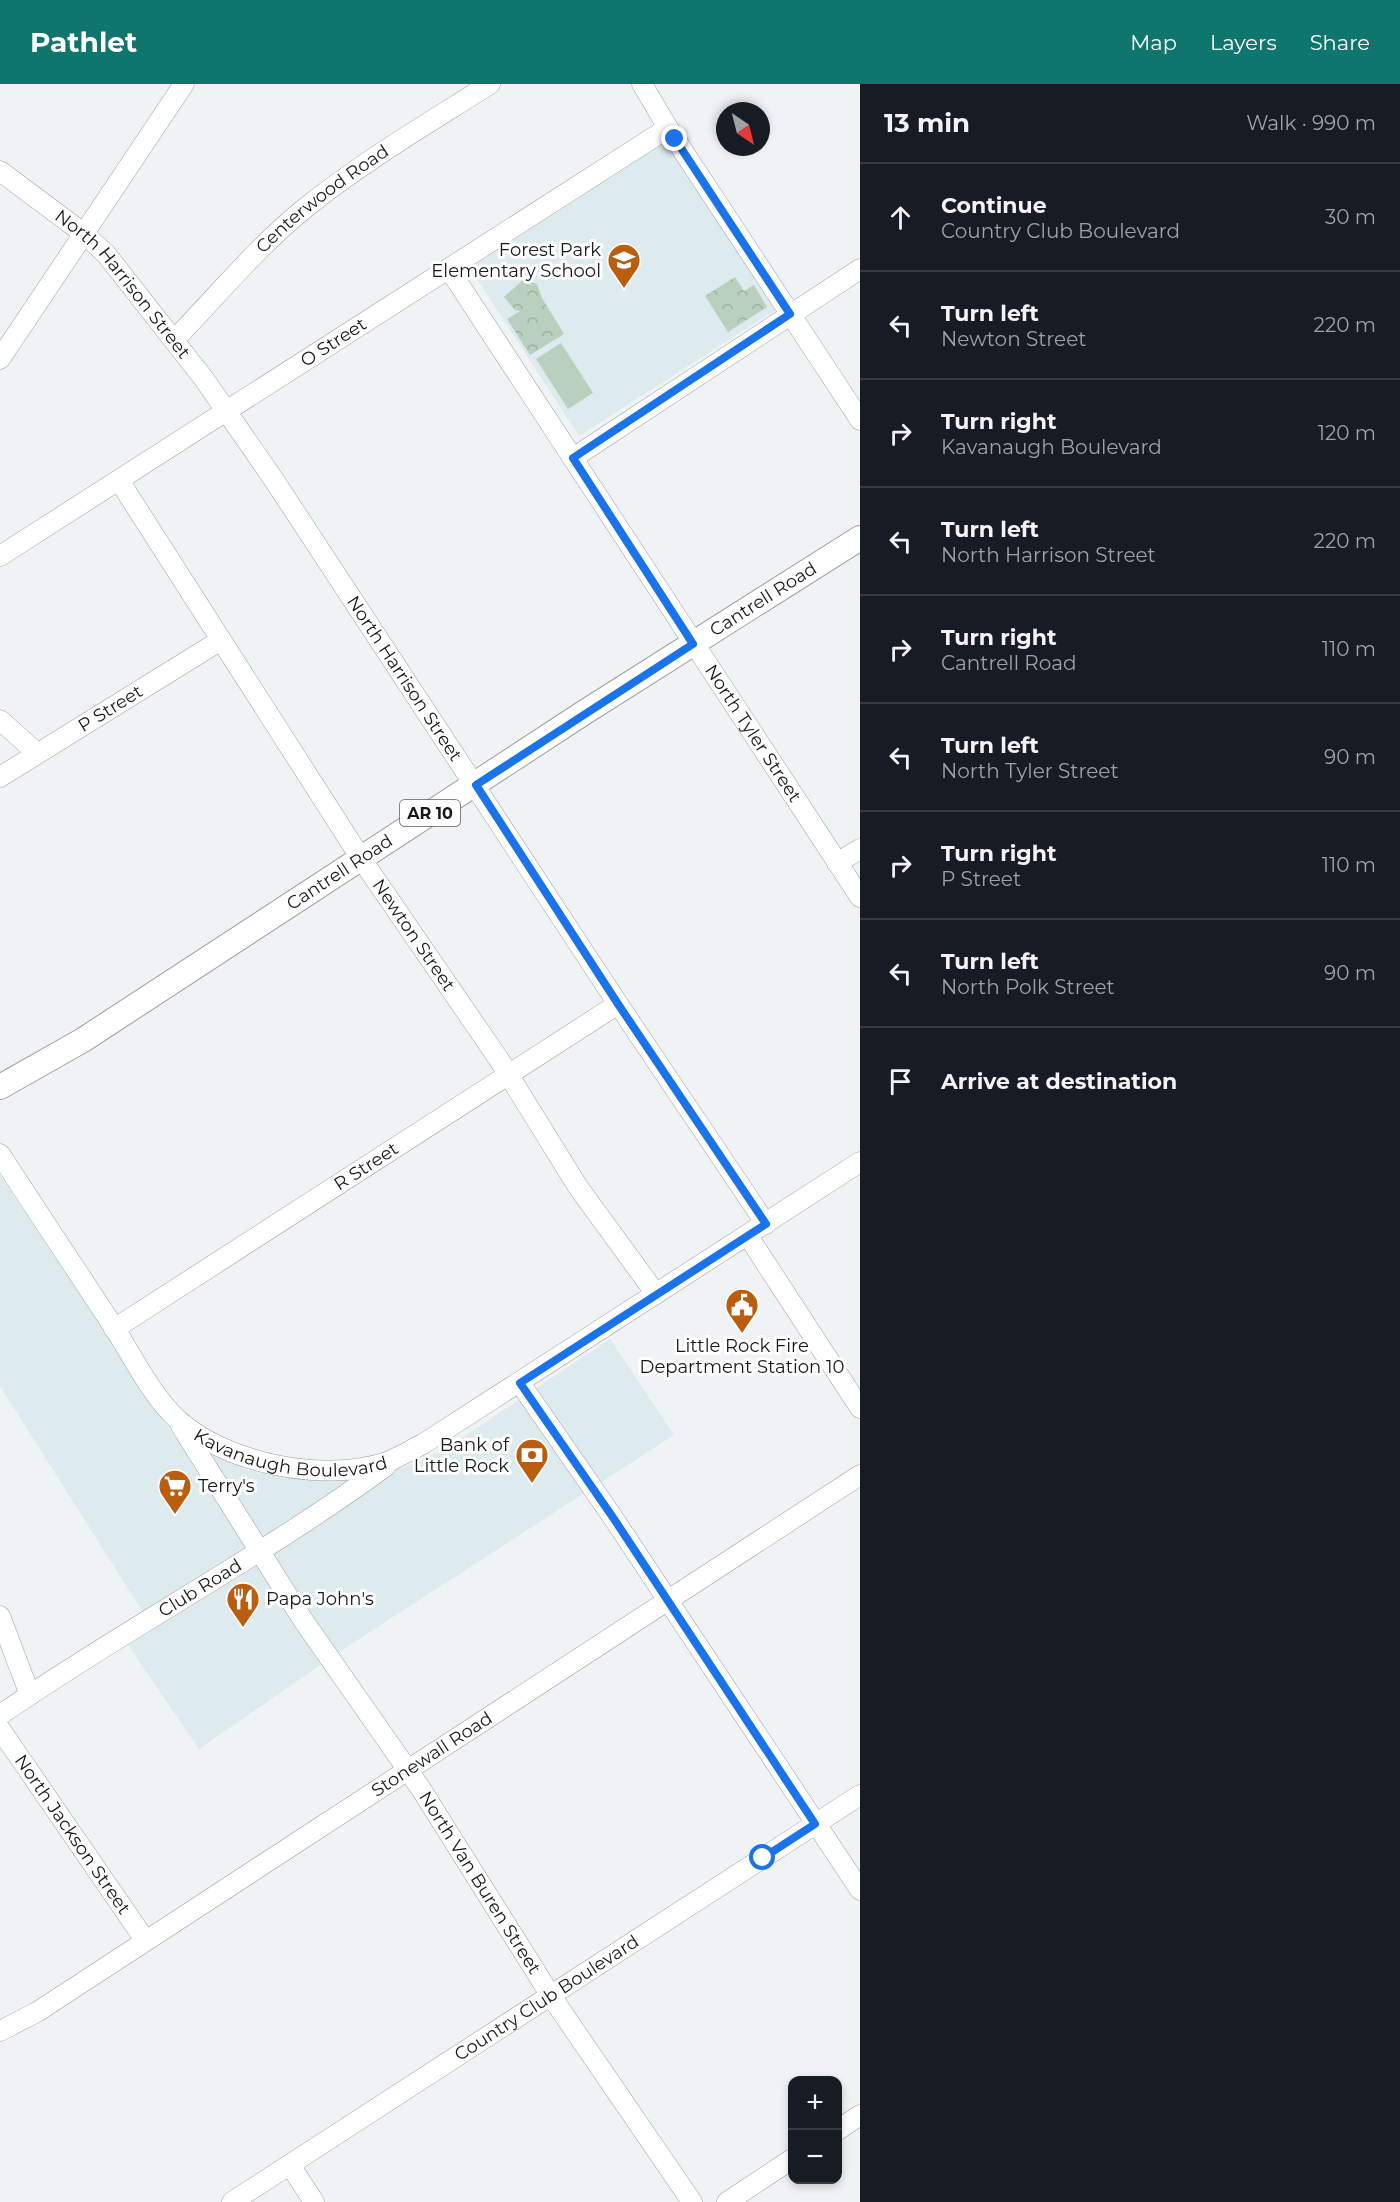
<!DOCTYPE html>
<meta charset="utf-8">
<style>
:root{--surface:#171b24;--page:#20242c;--text:#f1f3f6;--muted:#9ea1a6;--line:#363941;--accent:#0f766e}
body{margin:0;font-family:Montserrat,sans-serif;background:var(--page);color:var(--text)}
.controls{position:absolute;right:18px;bottom:18px;display:grid;overflow:hidden;border-radius:12px;box-shadow:0 3px 9px #0003}
.controls button{width:54px;height:54px;display:grid;place-items:center;padding:0;border:0;border-bottom:2px solid var(--line);background:var(--surface);color:var(--text);font:30px sans-serif}
.compass{position:absolute;left:716px;top:18px;width:54px;height:54px;border-radius:50%;background:var(--surface);box-shadow:0 3px 9px #0003;rotate:145deg}
.stop{position:absolute;width:18px;height:18px;margin:-14px;border:4px solid #1a73e8;border-radius:50%;background:#fff}
.stop.end{background:#1a73e8;border-color:#fff;box-shadow:0 2px 6px #0008}
.list{margin:0;padding:0;list-style:none}
h2{display:flex;justify-content:space-between;align-items:center;height:78px;margin:0;padding:0 24px;font-size:26px}
h2 small{font-size:20px;font-weight:400;color:var(--muted)}
.list li{display:grid;grid-template-columns:39px 1fr auto;gap:18px;align-items:center;box-sizing:border-box;height:108px;padding:0 24px;border-top:2px solid var(--line)}
.list b{display:block;font-size:22px;white-space:nowrap}
.list p{margin:0;font-size:20px;white-space:nowrap;color:var(--muted)}
.list em{font-size:20px;font-style:normal;color:var(--muted)}
.icon{flex:none;width:33px;height:33px;fill:none;stroke:currentColor;stroke-width:2;stroke-linecap:round;stroke-linejoin:round}
.map{position:relative;flex:none;width:860px;height:2118px;overflow:hidden}
header{display:flex;align-items:center;gap:36px;box-sizing:border-box;height:84px;padding:0 30px;background:var(--accent);color:#fff}
header strong{font-size:28px}
nav{display:flex;gap:33px;margin-inline-start:auto;font-size:21px}
main{display:flex}
aside{flex:1;background:var(--surface)}
.map>svg:first-child{display:block}
</style>
<header>
<strong>Pathlet</strong>
<nav><a>Map</a><a>Layers</a><a>Share</a></nav>
</header>
<main>
<div class="map">
<svg width="860" height="2118" viewBox="0 0 860 2118">
<defs>
<pattern id="park-crowns" width="20" height="18" patternUnits="userSpaceOnUse" patternTransform="scale(1.5)"><rect width="20" height="18" fill="#b8d0bd"/><path d="M2 6a3 3 0 1 1 6 0M12 15a3 3 0 1 1 6 0" fill="none" stroke="#9db2a2"/></pattern>
</defs>
<rect width="100%" height="100%" fill="#eff3f4"/>
<!-- built -->
<path fill="#ddeaee" d="M668 55 777 225 579 352 470 184Z
M0 1091 175 1354 250 1387 296 1395 340 1396 405 1383 444 1366 610 1255 674 1351 342 1566 199 1665 128 1561 153 1544 0 1302Z"/>
<!-- park -->
<path fill="url(#park-crowns)" d="M735 193 744 207 754 201 767 223 728 248 705 212Z
M523 196 537 200 542 214 564 250 530 271 507 235 520 227 515 226 504 213Z"/>
<!-- garden -->
<path fill="#b8d0bd" d="M561 259 593 309 568 325 536 275Z"/>
<g fill="none" stroke-linecap="round" stroke-linejoin="round">
<defs>
<g id="minor">
<path d="M642 0 668 44 860 336"/>
<path id="s1" d="M0 87 83 149 106 170 204 295 274 396 618 920 766 1140"/>
<path id="s2" d="M449 185 860 813"/>
<path id="s3" d="M175 255C217 212 257 163 304 125 362 78 427 40 490 0"/>
<path d="M0 275 184 0"/>
<path d="M573 374 860 185"/>
<path id="s4" d="M120 398 360 773 500 977 578 1103 656 1210"/>
<path id="s5" d="M0 472 668 44"/>
<path d="M0 636 37 669"/>
<path id="s6" d="M0 693 221 556"/>
<path d="M837 779 860 765"/>
<path id="s7" d="M0 1070C38 1129 77 1187 115 1245 133 1273 152 1312 177 1335 226 1380 324 1399 387 1378 399 1373 411 1366 423 1360L860 1078"/>
<path d="M748 1152 860 1324"/>
<path id="s8" d="M114 1245 618 920"/>
<path d="M520 1299 614 1435 860 1806"/>
<path id="s9" d="M181 1342 303 1536 421 1705 551 1912 692 2118"/>
<path d="M0 1532 30 1611"/>
<path id="s10" d="M0 1631C126 1544 262 1473 386 1382"/>
<path id="s11" d="M0 1645 145 1856"/>
<path id="s12" d="M0 1947 37 1928 860 1391"/>
<path d="M838 2046 860 2031"/>
<path d="M290 2081 314 2118"/>
<path id="s13" d="M232 2118 860 1711"/>
<path d="M727 2118 792 2075"/>
</g>
<g id="major">
<path id="s14" d="M0 1003 83 956 585 628 860 454"/>
</g>
</defs>
<!-- minor casing -->
<use href="#minor" stroke="#9ea1a3" stroke-width="21"/>
<!-- major casing -->
<use href="#major" stroke="#9ea1a3" stroke-width="26"/>
<!-- minor -->
<use href="#minor" stroke="#fff" stroke-width="20"/>
<!-- major -->
<use href="#major" stroke="#fff" stroke-width="24"/>
</g>
<g fill="none" stroke-linecap="round" stroke-linejoin="round">
<!-- route -->
<path stroke="#1a73e8" stroke-width="8" d="M675 55 790 230 573 374 693 560 476 701 618 920 766 1140 520 1299 614 1435 815 1740 763 1774"/>
</g>
<!-- icons -->
<defs>
<symbol id="school-pin" viewBox="-11 -11 22 30"><path d="M0 17L-7.5 6A9.5 9.5 0 1 1 7.5 6Z" fill="#ba5d0f" stroke="#fff"/><path d="M0-5L7-2L0 1L-7-2ZM-4 1L0 2.5L4 1V4Q0 6-4 4Z" fill="#fff"/></symbol>
<symbol id="civic-pin" viewBox="-11 -11 22 30"><path d="M0 17L-7.5 6A9.5 9.5 0 1 1 7.5 6Z" fill="#ba5d0f" stroke="#fff"/><path d="M-.6-6.5H3V-4.5H.6V-3L4-1V1h2V6H-6V1h2V-1L-.6-3ZM-1.2 2.5V6h2.4V2.5Z" fill="#fff"/></symbol>
<symbol id="bank-pin" viewBox="-11 -11 22 30"><path d="M0 17L-7.5 6A9.5 9.5 0 1 1 7.5 6Z" fill="#ba5d0f" stroke="#fff"/><path d="M-6-4H6V4H-6ZM0-2.3a2.3 2.3 0 1 0 0 4.6a2.3 2.3 0 1 0 0-4.6Z" fill="#fff"/></symbol>
<symbol id="supermarket-pin" viewBox="-11 -11 22 30"><path d="M0 17L-7.5 6A9.5 9.5 0 1 1 7.5 6Z" fill="#ba5d0f" stroke="#fff"/><path d="M-6-5.5h2.5l.6 2H6L4.5 2H-2.5L-4.4-4H-6ZM-1.5 3.2a1.3 1.3 0 1 0 .1 0ZM3 3.2a1.3 1.3 0 1 0 .1 0Z" fill="#fff"/></symbol>
<symbol id="restaurant-pin" viewBox="-11 -11 22 30"><path d="M0 17L-7.5 6A9.5 9.5 0 1 1 7.5 6Z" fill="#ba5d0f" stroke="#fff"/><path d="M-5-6h1v4h1v-4h1v4h1v-4h1v5L-1.5 .5V6h-2V.5L-5-1ZM5-6V6H3V1.5H1.5Q1.5-4 5-6Z" fill="#fff"/></symbol>
</defs>
<g fill-rule="evenodd">
<use href="#school-pin" x="605" y="157" width="38" height="52"/>
<use href="#civic-pin" x="723" y="1202" width="38" height="52"/>
<use href="#bank-pin" x="513" y="1352" width="38" height="52"/>
<use href="#supermarket-pin" x="156" y="1383" width="38" height="52"/>
<use href="#restaurant-pin" x="224" y="1496" width="38" height="52"/>
</g>
<g text-anchor="middle" dominant-baseline="central" stroke-width="6" stroke-linejoin="round" paint-order="stroke">
<!-- shield labels -->
<rect fill="#fff" stroke="#5d5e5e" stroke-width="1.5" x="400" y="716" width="60" height="26" rx="4.5"/>
<g font-size="16" font-weight="bold" fill="#171919">
<text x="430" y="729">AR 10</text>
</g>
<!-- street labels -->
<g font-size="18" fill="#171919" stroke="#fff">
<text stroke="none"><textPath href="#s3" startOffset="204">Centerwood Road</textPath></text>
<text stroke="none"><textPath href="#s1" startOffset="168">North Harrison Street</textPath></text>
<text stroke="none"><textPath href="#s5" startOffset="396">O Street</textPath></text>
<text stroke="none"><textPath href="#s14" startOffset="906">Cantrell Road</textPath></text>
<text stroke="none"><textPath href="#s1" startOffset="654">North Harrison Street</textPath></text>
<text stroke="none"><textPath href="#s6" startOffset="130">P Street</textPath></text>
<text stroke="none"><textPath href="#s2" startOffset="555">North Tyler Street</textPath></text>
<text stroke="none"><textPath href="#s14" startOffset="402">Cantrell Road</textPath></text>
<text stroke="none"><textPath href="#s4" startOffset="540">Newton Street</textPath></text>
<text stroke="none"><textPath href="#s8" startOffset="300">R Street</textPath></text>
<text stroke="none"><textPath href="#s7" startOffset="442">Kavanaugh Boulevard</textPath></text>
<text stroke="none"><textPath href="#s10" startOffset="237">Club Road</textPath></text>
<text stroke="none"><textPath href="#s12" startOffset="513">Stonewall Road</textPath></text>
<text stroke="none"><textPath href="#s11" startOffset="128">North Jackson Street</textPath></text>
<text stroke="none"><textPath href="#s9" startOffset="546">North Van Buren Street</textPath></text>
<text stroke="none"><textPath href="#s13" startOffset="375">Country Club Boulevard</textPath></text>
</g>
<!-- poi labels -->
<g font-size="18" fill="#171919" stroke="#fff" text-anchor="end">
<text x="601" y="166">Forest Park<tspan x="601" dy="21">Elementary School</tspan></text>
<text x="742" y="1262" text-anchor="middle">Little Rock Fire<tspan x="742" dy="21">Department Station 10</tspan></text>
<text x="509" y="1361">Bank of<tspan x="509" dy="21">Little Rock</tspan></text>
<text x="198" y="1402" text-anchor="start">Terry's</text>
<text x="266" y="1515" text-anchor="start">Papa John's</text>
</g>
</g>
</svg>
<div class="controls">
<button>+</button>
<button>−</button>
</div>
<svg class="compass" viewBox="-18 -18 36 36"><path d="M0-13l5 13h-10z" fill="#e53935"/><path d="M0 13l5-13h-10z" fill="#9ea1a6"/></svg>
<div class="stop" style="left:763px;top:1774px"></div>
<div class="stop end" style="left:675px;top:55px"></div>
</div>
<aside>
<h2>13 min<small>Walk · 990 m</small></h2>
<ul class="list">
<li><svg class="icon" aria-label="ahead" viewBox="0 0 24 24"><path d="M12 20V5M6 11l6-6 6 6"/></svg><div><b>Continue</b><p>Country Club Boulevard</p></div><em>30 m</em></li>
<li><svg class="icon" aria-label="left" viewBox="0 0 24 24"><path d="M17 20v-9H6M10 6l-5 5 5 5"/></svg><div><b>Turn left</b><p>Newton Street</p></div><em>220 m</em></li>
<li><svg class="icon" aria-label="right" viewBox="0 0 24 24"><path d="M7 20v-9h11M14 6l5 5-5 5"/></svg><div><b>Turn right</b><p>Kavanaugh Boulevard</p></div><em>120 m</em></li>
<li><svg class="icon" aria-label="left" viewBox="0 0 24 24"><path d="M17 20v-9H6M10 6l-5 5 5 5"/></svg><div><b>Turn left</b><p>North Harrison Street</p></div><em>220 m</em></li>
<li><svg class="icon" aria-label="right" viewBox="0 0 24 24"><path d="M7 20v-9h11M14 6l5 5-5 5"/></svg><div><b>Turn right</b><p>Cantrell Road</p></div><em>110 m</em></li>
<li><svg class="icon" aria-label="left" viewBox="0 0 24 24"><path d="M17 20v-9H6M10 6l-5 5 5 5"/></svg><div><b>Turn left</b><p>North Tyler Street</p></div><em>90 m</em></li>
<li><svg class="icon" aria-label="right" viewBox="0 0 24 24"><path d="M7 20v-9h11M14 6l5 5-5 5"/></svg><div><b>Turn right</b><p>P Street</p></div><em>110 m</em></li>
<li><svg class="icon" aria-label="left" viewBox="0 0 24 24"><path d="M17 20v-9H6M10 6l-5 5 5 5"/></svg><div><b>Turn left</b><p>North Polk Street</p></div><em>90 m</em></li>
<li><svg class="icon" aria-label="arrive" viewBox="0 0 24 24"><path d="M6 21V4h12l-3 4 3 4H6"/></svg><div><b>Arrive at destination</b></div></li>
</ul>
</aside>
</main>
